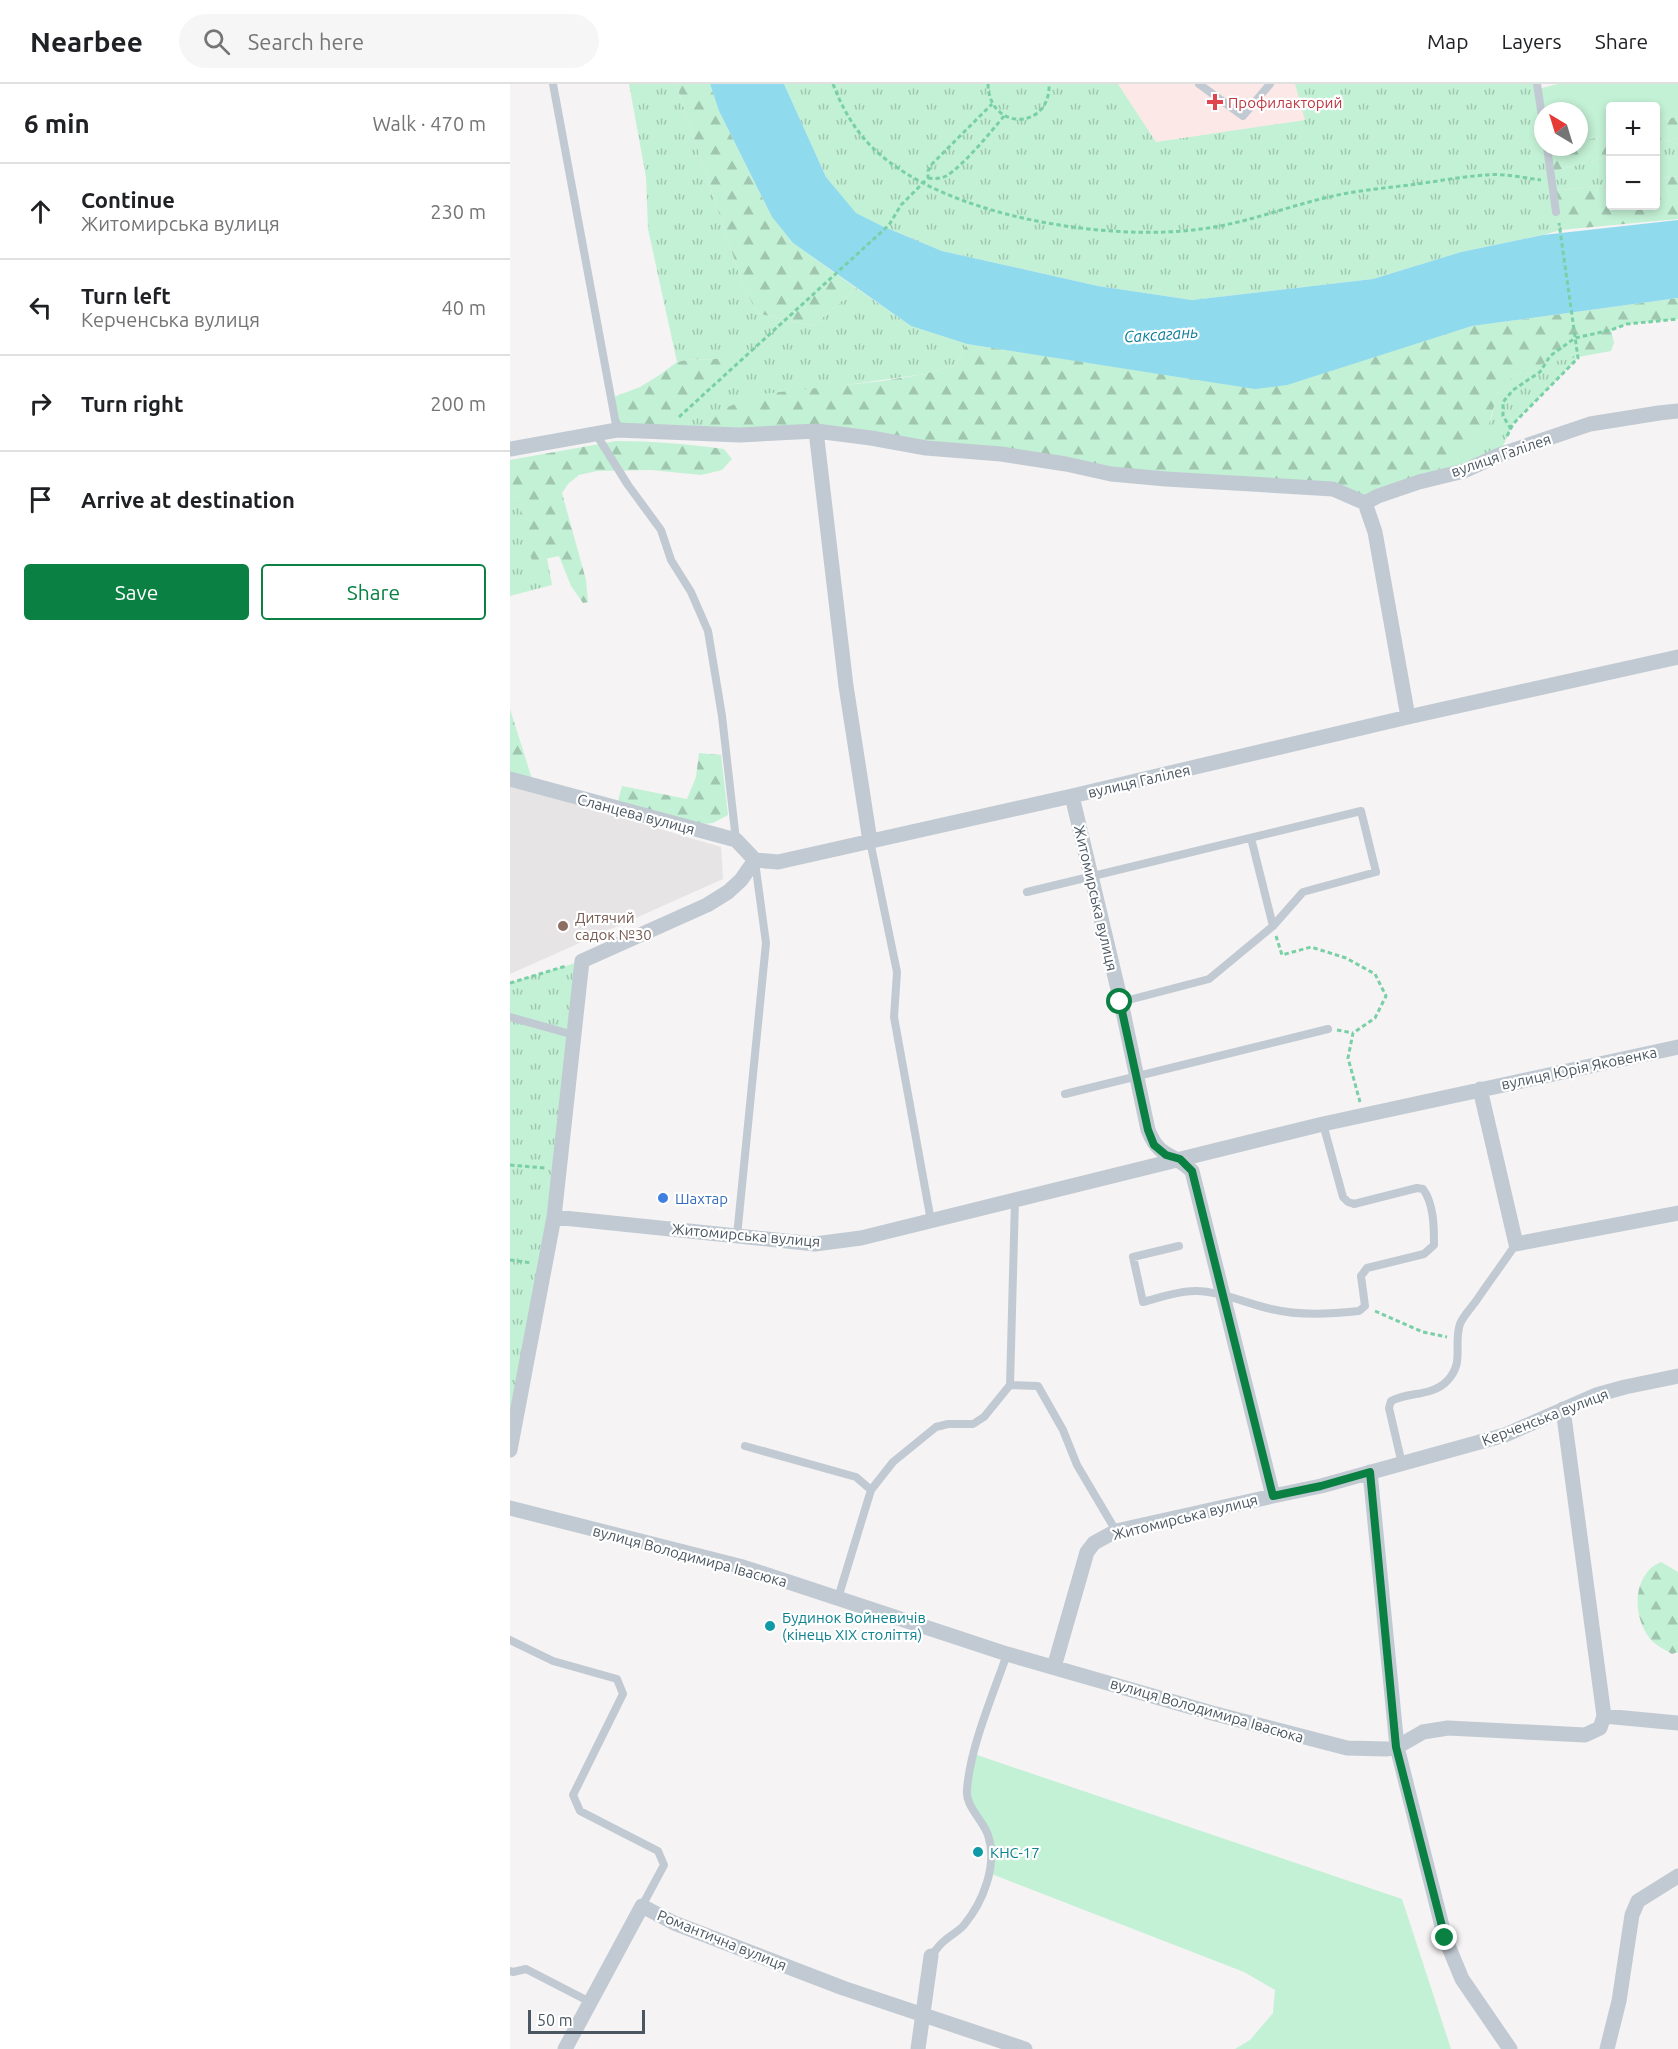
<!DOCTYPE html>
<meta charset="utf-8">
<style>
:root{--surface:#fff;--page:#f6f6f6;--text:#202124;--muted:#757577;--line:#e0e0e0;--accent:#0b8043}
body{margin:0;font-family:Ubuntu,sans-serif;background:var(--page);color:var(--text)}
.controls{position:absolute;right:18px;top:18px;display:grid;overflow:hidden;border-radius:6px;box-shadow:0 3px 9px #0003}
.controls button{width:54px;height:54px;display:grid;place-items:center;padding:0;border:0;border-bottom:2px solid var(--line);background:var(--surface);color:var(--text);font:30px sans-serif}
.compass{position:absolute;left:1024px;top:18px;width:54px;height:54px;border-radius:50%;background:var(--surface);box-shadow:0 3px 9px #0003;rotate:322deg}
.scale{position:absolute;left:18px;bottom:15px;width:117px;box-sizing:border-box;padding-left:6px;border:3px solid #4a5661;border-top:0;font-size:16px;line-height:21px;white-space:nowrap;color:#4a5661;-webkit-text-stroke:4px #fff;paint-order:stroke}
.stop{position:absolute;width:18px;height:18px;margin:-14px;border:4px solid #0b8043;border-radius:50%;background:#fff}
.stop.end{background:#0b8043;border-color:#fff;box-shadow:0 2px 6px #0008}
.list{margin:0;padding:0;list-style:none}
h2{display:flex;justify-content:space-between;align-items:center;height:78px;margin:0;padding:0 24px;font-size:26px}
h2 small{font-size:20px;font-weight:400;color:var(--muted)}
.list li{display:grid;grid-template-columns:39px 1fr auto;gap:18px;align-items:center;box-sizing:border-box;height:96px;padding:0 24px;border-top:2px solid var(--line)}
.list b{display:block;font-size:22px;white-space:nowrap}
.list p{margin:0;font-size:20px;white-space:nowrap;color:var(--muted)}
.list em{font-size:20px;font-style:normal;color:var(--muted)}
.actions{display:flex;gap:12px;padding:18px 24px}
.actions a{flex:1;padding:14px 0;border:2px solid var(--accent);border-radius:6px;text-align:center;font-size:21px;color:var(--accent)}
.actions .main{background:var(--accent);color:#fff}
.icon{flex:none;width:33px;height:33px;fill:none;stroke:currentColor;stroke-width:2;stroke-linecap:round;stroke-linejoin:round}
.map{position:relative;flex:none;width:1168px;height:1965px;overflow:hidden}
header{display:flex;align-items:center;gap:36px;box-sizing:border-box;height:84px;padding:0 30px;background:var(--surface);border-bottom:2px solid var(--line)}
header strong{font-size:28px}
nav{display:flex;gap:33px;margin-inline-start:auto;font-size:21px}
.search{width:420px;height:54px;background:var(--page);display:flex;align-items:center;gap:15px;box-sizing:border-box;padding:0 21px;border-radius:33px;color:var(--muted);font-size:22px}
main{display:flex}
aside{flex:1;background:var(--surface)}
.map>svg:first-child{display:block}
</style>
<header>
<strong>Nearbee</strong>
<div class="search"><svg class="icon" aria-label="search" viewBox="0 0 24 24"><circle cx="10" cy="10" r="6"/><path d="M15 15l6 6"/></svg>Search here</div>
<nav><a>Map</a><a>Layers</a><a>Share</a></nav>
</header>
<main>
<aside>
<h2>6 min<small>Walk · 470 m</small></h2>
<ul class="list">
<li><svg class="icon" aria-label="ahead" viewBox="0 0 24 24"><path d="M12 20V5M6 11l6-6 6 6"/></svg><div><b>Continue</b><p>Житомирська вулиця</p></div><em>230 m</em></li>
<li><svg class="icon" aria-label="left" viewBox="0 0 24 24"><path d="M17 20v-9H6M10 6l-5 5 5 5"/></svg><div><b>Turn left</b><p>Керченська вулиця</p></div><em>40 m</em></li>
<li><svg class="icon" aria-label="right" viewBox="0 0 24 24"><path d="M7 20v-9h11M14 6l5 5-5 5"/></svg><div><b>Turn right</b></div><em>200 m</em></li>
<li><svg class="icon" aria-label="arrive" viewBox="0 0 24 24"><path d="M6 21V4h12l-3 4 3 4H6"/></svg><div><b>Arrive at destination</b></div></li>
</ul>
<div class="actions"><a class="main">Save</a><a>Share</a></div>
</aside>
<div class="map">
<svg width="1168" height="1965" viewBox="0 0 1168 1965">
<defs>
<pattern id="grass-tufts" width="24" height="20" patternUnits="userSpaceOnUse" patternTransform="scale(1.5)"><rect width="24" height="20" fill="#c3f1d5"/><path d="M3 7l-1-3M5 7V3M7 7l1-3M15 17l-1-3M17 17v-4M19 17l1-3" fill="none" stroke="#a0c6b0"/></pattern>
<pattern id="forest-firs" width="22" height="20" patternUnits="userSpaceOnUse" patternTransform="scale(1.5)"><rect width="22" height="20" fill="#c3f1d5"/><path d="M5 1l3.5 6h-7zM16 11l3.5 6h-7z" fill="#a0c6b0"/></pattern>
</defs>
<rect width="100%" height="100%" fill="#f5f3f3"/>
<!-- education -->
<path fill="#e6e4e5" d="M0 701 211 763 213 795 0 890Z"/>
<!-- medical -->
<path fill="#fce8e6" d="M608 0H785L796 36 646 58Z"/>
<!-- grass -->
<path fill="url(#grass-tufts)" d="M119 0H166L232 198 247 229 303 242 346 204 401 242 457 260 445 281 415 290 321 303 191 350 153 348 243 267 205 275 177 276 167 278 138 145 136 93Z
M274 0H608L646 58 795 36 785 0H1027L1033 39V63H1037L1041 88 1100 72V100L1044 107 1050 146 1033 151 951 168 863 195 682 216 588 202 432 167 372 142 345 129 316 93Z
M1168 54V92L1146 95V60Z
M1058 274H1068L1003 340 989 371 909 398C933 381 958 363 977 341 984 334 983 320 987 311 997 286 1035 279 1058 274Z
M0 408 11 416 13 448 24 477 37 474 42 501 0 512Z
M72 877 44 1133 0 1366V899Z"/>
<!-- forest -->
<path fill="url(#forest-firs)" d="M166 0H200L209 27 262 133 283 159 346 204 303 242 247 229 232 198Z
M1168 32V54L1146 60V38Z
M1100 50V72L1041 88 1037 67 1051 63H1069V58Z
M1168 92V135L1050 146 1044 107 1100 100V122H1146V95Z
M1168 214V235L1117 240 1101 246 1104 259 1101 267 1035 279 1005 291 988 308 979 340 966 358 909 398 868 412 656 395 361 354 191 350 212 325 252 310 372 297 415 290 445 281 457 260 627 286 777 300 962 242Z
M245 266 153 348 107 346 101 314 130 303 148 292 167 278 177 276 205 275Z
M106 357C142 357 178 360 214 365L222 375 212 386 191 391 141 386 87 387 69 391 58 400 52 409 76 496 78 518 73 519 61 502 49 472 24 477C11 460 12 437 11 416L0 408V376Z
M0 625 22 695 0 688Z
M189 669 211 671 218 731 203 739 182 741 107 721 112 702 177 715 186 693Z
M1151 1478 1168 1488V1568L1162 1570C1156 1566 1147 1562 1142 1557 1126 1539 1121 1506 1139 1486 1141 1483 1147 1480 1151 1478Z"/>
<!-- garden -->
<path fill="#c3f1d5" d="M1048 0H1168V32L1146 38V22H1100V50L1069 58V27H1033L1028 5Z
M464 1670 892 1815 941 1965H725L740 1956 763 1929 765 1906 734 1888 479 1789 478 1750 458 1715Z"/>
<!-- water -->
<path fill="#90daee" d="M200 0H274L316 93 346 129 372 142 432 167 588 202 682 216 863 195 951 168 1033 151 1168 136V214L962 242 777 301 745 305 457 260 401 242 283 159 262 133 209 27Z"/>
<g fill="none" stroke-linecap="round" stroke-linejoin="round">
<!-- path -->
<path stroke="#7ad0a6" stroke-width="3" stroke-dasharray="4.5 3" stroke-linecap="butt" d="M323 0C332 24 345 47 364 65 435 133 597 158 691 145 740 139 785 119 833 110 859 105 887 103 914 99 935 96 956 92 977 91 994 89 1014 94 1031 96
M478 0C479 48 541 46 539 0
M418 94C424 95 430 95 436 92 453 82 481 48 494 32
M169 333 379 141 391 121 418 94V87L422 80 482 20
M1001 345 993 332V318L1003 306 1030 288 1040 272 1065 254 1101 246 1117 240 1168 235
M997 352 1003 340 1068 274 1049 139
M766 852 772 871 801 863 836 874 865 890 876 912 865 934 843 949 838 974 850 1018
M0 899 56 882
M827 946 843 949
M0 1081 35 1084
M0 1176 22 1179
M865 1227 913 1248 937 1253"/>
<!-- lane -->
<path stroke="#c1cad2" stroke-width="8" d="M43 0 107 346
M689 0 733 32 760 0
M1027 0 1033 39
M1037 63 1046 128
M86 350 118 401 151 446 161 476 181 508 198 547 212 632 226 756
M741 754 763 842
M360 757 387 888 384 933 421 1137
M517 808 851 727 866 788 793 808 763 842 699 895 611 918
M0 933 64 951
M555 1010 818 945
M227 1152 256 859 245 778
M669 1162 623 1173 633 1218C649 1214 668 1207 684 1207 706 1206 739 1220 761 1225 791 1232 820 1230 849 1227L855 1222 851 1192 857 1184 914 1170 924 1161C924 1143 924 1120 913 1105L907 1104 844 1120 838 1118 833 1113 813 1040
M500 1301 528 1302 553 1346 567 1381 606 1447
M235 1362 346 1393 361 1406
M892 1380 879 1324 881 1317C898 1308 923 1312 937 1297 955 1279 943 1261 950 1240 953 1232 961 1224 966 1217 979 1198 993 1179 1006 1160
M328 1514 361 1406 383 1378 426 1343 438 1340H463L474 1333 500 1301 505 1116
M0 1556 43 1577 107 1595 113 1610 63 1711 70 1727 148 1767 154 1781 132 1822
M421 1872C425 1868 428 1862 433 1858 439 1852 448 1848 454 1841 473 1818 488 1781 478 1751 473 1736 455 1722 457 1706 460 1663 483 1611 497 1570
M0 1887 3 1888 16 1885 80 1918"/>
<!-- street -->
<path stroke="#c1cad2" stroke-width="15" d="M306 347 336 602 360 757
M0 365 107 346 230 351 306 347 361 354 416 364 491 370 556 380 601 390 656 395 823 405 855 419
M855 419 868 412 909 398 954 387 989 371 1080 340 1149 329 1168 327
M855 419 865 448 898 633
M0 695 226 756 245 776
M245 776 268 778 562 712 898 633 1168 573
M970 1005 1006 1160 1168 1129
M44 1133 72 877 197 821 218 808 231 796 245 776
M0 1366 44 1133 305 1160 351 1154 813 1040 1168 963
M860 1388 887 1663 935 1854 952 1895 1000 1965
M763 1412 811 1402 995 1351 1086 1311 1115 1303 1168 1292
M0 1424 233 1483 497 1570 702 1629 837 1664 877 1665 887 1663 913 1648 938 1644 1075 1651 1090 1644 1094 1632 1053 1325
M544 1583 577 1468 584 1459 606 1447 763 1412 682 1087C662 1067 650 1076 638 1046L611 918 562 712
M1094 1632 1168 1639
M55 1965 132 1822 164 1839 333 1904 515 1965
M408 1965 421 1872
M1097 1965 1109 1917 1122 1831 1128 1817 1168 1792"/>
</g>
<g fill="none" stroke-linecap="round" stroke-linejoin="round">
<!-- route -->
<path stroke="#0b8043" stroke-width="8" d="M610 918 638 1046 644 1061 656 1071 670 1075 682 1087 763 1412 811 1402 860 1388 886 1663 935 1854"/>
</g>
<!-- markers -->
<path fill="#e0444e" stroke="#fff" stroke-width="2" d="M702 9h6v6h6v6h-6v6h-6v-6h-6v-6h6z"/>
<circle fill="#8d6e63" stroke="#fff" stroke-width="2" cx="53" cy="842" r="6"/>
<circle fill="#3f7fe0" stroke="#fff" stroke-width="2" cx="153" cy="1114" r="6"/>
<g fill="#0f9aa8" stroke="#fff" stroke-width="2">
<circle cx="260" cy="1542" r="6"/>
<circle cx="468" cy="1768" r="6"/>
</g>
<g text-anchor="middle" dominant-baseline="central" stroke-width="4.5" stroke-linejoin="round" paint-order="stroke">
<!-- health labels -->
<g font-size="15" fill="#be3a42" stroke="#fff" text-anchor="start">
<text x="718" y="18">Профилакторий</text>
</g>
<!-- street labels -->
<g font-size="15" fill="#4a5661" stroke="#fff">
<text transform="translate(991 371) rotate(-19)">вулиця Галілея</text>
<text transform="translate(629 697) rotate(-13)">вулиця Галілея</text>
<text transform="translate(126 730) rotate(15)">Сланцева вулиця</text>
<text transform="translate(586 814) rotate(77)">Житомирська вулиця</text>
<text transform="translate(1069 984) rotate(-12)">вулиця Юрія Яковенка</text>
<text transform="translate(236 1151) rotate(5)">Житомирська вулиця</text>
<text transform="translate(1035 1333) rotate(-21)">Керченська вулиця</text>
<text transform="translate(675 1433) rotate(-14)">Житомирська вулиця</text>
<text transform="translate(180 1472) rotate(15)">вулиця Володимира Івасюка</text>
<text transform="translate(697 1626) rotate(16)">вулиця Володимира Івасюка</text>
<text transform="translate(212 1856) rotate(22)">Романтична вулиця</text>
</g>
<!-- education labels -->
<g font-size="15" fill="#785e54" stroke="#fff" text-anchor="start">
<text x="65" y="833">Дитячий<tspan x="65" dy="17">садок №30</tspan></text>
</g>
<!-- shop labels -->
<g font-size="15" fill="#366cbe" stroke="#fff" text-anchor="start">
<text x="165" y="1114">Шахтар</text>
</g>
<!-- culture labels -->
<g font-size="15" fill="#0d838f" stroke="#fff" text-anchor="start">
<text x="272" y="1533">Будинок Войневичів<tspan x="272" dy="17">(кінець ХІХ століття)</tspan></text>
<text x="480" y="1768">КНС-17</text>
</g>
<!-- water labels -->
<g font-size="16" font-style="italic" fill="#0c7c9b" stroke="#fff">
<text transform="translate(651 250) rotate(-4)">Саксагань</text>
</g>
</g>
</svg>
<div class="controls">
<button>+</button>
<button>−</button>
</div>
<svg class="compass" viewBox="-18 -18 36 36"><path d="M0-13l5 13h-10z" fill="#e53935"/><path d="M0 13l5-13h-10z" fill="#757577"/></svg>
<div class="scale">50 m</div>
<div class="stop" style="left:610px;top:918px"></div>
<div class="stop end" style="left:935px;top:1854px"></div>
</div>
</main>
